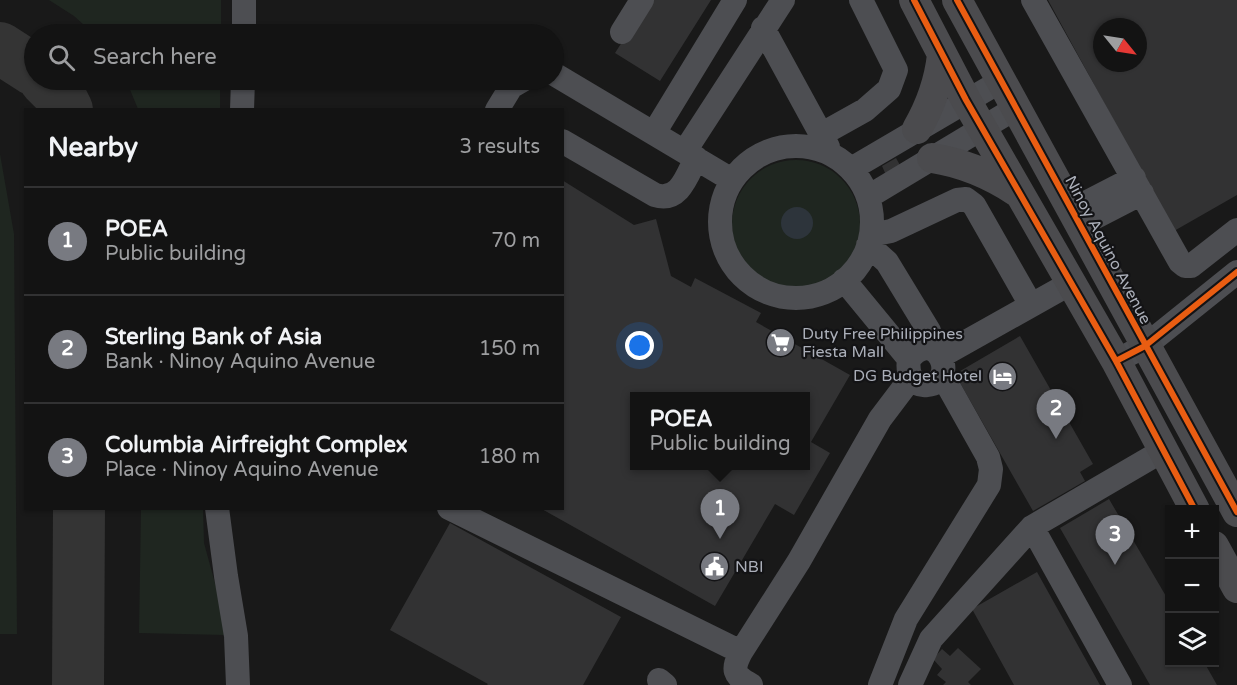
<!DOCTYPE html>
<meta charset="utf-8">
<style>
:root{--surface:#131313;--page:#202021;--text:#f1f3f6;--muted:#9d9ea0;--line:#323233;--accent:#787a81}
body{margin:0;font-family:"Varela Round",sans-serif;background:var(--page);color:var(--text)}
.controls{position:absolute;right:18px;bottom:18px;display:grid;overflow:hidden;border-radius:0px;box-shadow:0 2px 4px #0004}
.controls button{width:54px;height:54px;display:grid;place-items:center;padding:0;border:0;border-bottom:2px solid var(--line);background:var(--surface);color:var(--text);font:30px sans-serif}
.compass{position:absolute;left:1093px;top:18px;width:54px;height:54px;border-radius:50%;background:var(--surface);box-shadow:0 2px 4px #0004;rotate:120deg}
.you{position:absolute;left:640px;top:346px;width:21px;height:21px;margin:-15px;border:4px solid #fff;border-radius:50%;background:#1a73e8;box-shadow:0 0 0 9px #1a73e833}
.badge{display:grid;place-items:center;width:39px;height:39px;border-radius:50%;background:var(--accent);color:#fff;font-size:20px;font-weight:700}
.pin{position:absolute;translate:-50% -50px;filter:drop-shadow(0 2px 3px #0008)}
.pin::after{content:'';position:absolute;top:32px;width:21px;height:18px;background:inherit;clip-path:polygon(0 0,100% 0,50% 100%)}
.popup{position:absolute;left:630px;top:392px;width:180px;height:78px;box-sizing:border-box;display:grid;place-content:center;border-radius:0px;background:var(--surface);filter:drop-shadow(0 2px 4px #0005);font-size:20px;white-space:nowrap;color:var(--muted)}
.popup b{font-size:22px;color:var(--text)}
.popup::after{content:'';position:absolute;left:50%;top:100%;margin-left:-12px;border:12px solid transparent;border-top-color:var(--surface)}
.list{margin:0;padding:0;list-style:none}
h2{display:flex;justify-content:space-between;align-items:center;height:78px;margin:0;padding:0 24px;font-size:26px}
h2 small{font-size:20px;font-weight:400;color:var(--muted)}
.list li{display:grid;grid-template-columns:39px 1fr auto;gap:18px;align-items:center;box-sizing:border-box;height:108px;padding:0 24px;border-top:2px solid var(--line)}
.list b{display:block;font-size:22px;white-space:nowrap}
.list p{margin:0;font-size:20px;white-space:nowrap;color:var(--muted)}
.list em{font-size:20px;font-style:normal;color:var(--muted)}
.icon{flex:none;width:33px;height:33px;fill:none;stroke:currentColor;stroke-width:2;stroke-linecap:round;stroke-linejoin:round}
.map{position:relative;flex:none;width:1237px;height:685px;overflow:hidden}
.search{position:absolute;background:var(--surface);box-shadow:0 2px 4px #0004;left:24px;top:24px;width:540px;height:66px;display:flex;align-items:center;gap:15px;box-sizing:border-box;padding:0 21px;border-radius:33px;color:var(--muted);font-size:22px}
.panel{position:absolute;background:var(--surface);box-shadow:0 2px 4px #0004;left:24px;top:108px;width:540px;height:402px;border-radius:0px}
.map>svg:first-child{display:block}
</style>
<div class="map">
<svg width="1237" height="685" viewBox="0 0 1237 685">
<rect width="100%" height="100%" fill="#191919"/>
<!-- green -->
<path fill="#1f2620" d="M49 0H221V34H94L74 16Z
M126 80H220V109H138Z
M0 154 14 234 17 634H0Z
M732 224a64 64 0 1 1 128 0a64 64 0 1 1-128 0Z
M141 509H203L204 543 219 598 225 635 139 633Z"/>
<!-- water -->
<path fill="#2d343b" d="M781 223a16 16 0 1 1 32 0a16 16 0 1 1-32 0Z"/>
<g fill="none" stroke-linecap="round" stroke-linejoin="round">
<!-- taxiway -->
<path stroke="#343434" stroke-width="52" d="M0 48 34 70
M45 80 59 94 67 110
M78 685 79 508"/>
</g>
<!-- building -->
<path fill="#323233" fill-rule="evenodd" d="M649 0H711L660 81 615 53Z
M1048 0H1237V195L1174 231ZM1102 27H1138V63H1102Z
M896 158 901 167 886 175 882 166Z
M562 180 634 225 656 219 671 276 691 287 695 278 761 313 756 322 850 375 811 442 830 453 794 515 775 504 715 606 540 508H562ZM634 396H806V466H634Z
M1020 336 1093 464 1080 472 1085 481 1033 511 955 374Z
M1109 499 1170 603V662H1204L1217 685H1150L1060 528Z
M450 523 621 617 583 685H487L488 684 390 630Z
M1037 572 1100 685H1014L972 609Z
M958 648 981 669 968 682 971 685H943L946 682 937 675 942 669 933 659 942 649 950 656Z"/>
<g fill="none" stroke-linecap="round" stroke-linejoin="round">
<!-- minor -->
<path stroke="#4d4e52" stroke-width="24" d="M1033 0 1180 262 1185 266H1191L1237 230
M763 28 828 147
M622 32 642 0
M244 34V0
M554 74 732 180
M242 110 243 80
M497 110 511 87 523 80
M654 133 735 0
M822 134 865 110 889 89 896 70 861 0
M562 141 655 195C679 203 687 176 696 158
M720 222a76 76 0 1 1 152 0a76 76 0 1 1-152 0Z
M685 151 783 0
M851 169 1001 81
M868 197 1016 108
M1072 210 1134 178
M1080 225 1142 193
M871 235 891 231 957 200 966 199 974 205 1031 305
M868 245 887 262 929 331 933 350
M844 280 909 359C907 372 911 387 927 385 960 382 937 325 909 359
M941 356 1071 283
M1116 361 1145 346 1237 272
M217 508 226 576 236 636 238 685
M449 508 741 652
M1032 527 1120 685
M659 680 665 685
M751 685C733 675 732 670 741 652L799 561 880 419 911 378
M880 685 906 619 989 485 991 469 988 457 942 375
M910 685 931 639 1032 527 1164 450"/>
<!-- major -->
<path stroke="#4b4b4e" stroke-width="30" d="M914 0 966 100 1116 361 1195 510
M957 0 1237 512
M917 129C931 105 939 82 942 55
M932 158C964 163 990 174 1017 192
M1214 546 1237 588"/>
<defs>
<path id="cycleway" d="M914 0 966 100 1116 361 1195 510
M957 0 1237 512
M1116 361 1145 346 1237 272"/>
</defs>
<!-- cycleway casing -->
<use href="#cycleway" stroke="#131315" stroke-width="10"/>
<!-- cycleway -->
<use href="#cycleway" stroke="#e95d12" stroke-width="6"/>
</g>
<!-- icons -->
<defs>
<symbol id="supermarket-disc" viewBox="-11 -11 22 22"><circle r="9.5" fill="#787a81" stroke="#131315"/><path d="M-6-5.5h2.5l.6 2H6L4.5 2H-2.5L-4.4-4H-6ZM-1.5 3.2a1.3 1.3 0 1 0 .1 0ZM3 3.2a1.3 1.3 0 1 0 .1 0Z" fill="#fff"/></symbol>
<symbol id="hotel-disc" viewBox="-11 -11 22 22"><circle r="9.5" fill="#787a81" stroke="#131315"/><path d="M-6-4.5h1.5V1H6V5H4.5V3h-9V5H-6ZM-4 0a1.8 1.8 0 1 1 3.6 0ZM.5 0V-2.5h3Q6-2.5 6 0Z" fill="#fff"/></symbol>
<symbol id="civic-disc" viewBox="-11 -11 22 22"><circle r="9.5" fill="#787a81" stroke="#131315"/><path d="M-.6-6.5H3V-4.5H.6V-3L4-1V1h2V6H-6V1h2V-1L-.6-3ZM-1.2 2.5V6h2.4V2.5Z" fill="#fff"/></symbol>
</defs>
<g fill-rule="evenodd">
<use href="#supermarket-disc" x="764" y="326" width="33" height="33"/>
<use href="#hotel-disc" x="986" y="360" width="33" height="33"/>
<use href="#civic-disc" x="698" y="550" width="33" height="33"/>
</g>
<g text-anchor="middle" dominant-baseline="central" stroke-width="4.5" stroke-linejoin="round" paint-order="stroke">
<!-- street labels -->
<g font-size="16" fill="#abafb9" stroke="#131315">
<text transform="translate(1108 250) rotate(62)">Ninoy Aquino Avenue</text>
</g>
<!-- poi labels -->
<g font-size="16" fill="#abafb9" stroke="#131315" text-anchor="start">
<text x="802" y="334">Duty Free Philippines<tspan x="802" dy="18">Fiesta Mall</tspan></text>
<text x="982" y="376" text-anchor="end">DG Budget Hotel</text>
<text x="735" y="567">NBI</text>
</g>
</g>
</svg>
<div class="controls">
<button>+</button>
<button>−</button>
<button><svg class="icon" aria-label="layers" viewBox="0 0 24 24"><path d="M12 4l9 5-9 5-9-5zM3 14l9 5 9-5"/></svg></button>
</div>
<svg class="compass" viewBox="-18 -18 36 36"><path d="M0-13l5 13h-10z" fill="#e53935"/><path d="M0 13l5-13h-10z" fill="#9d9ea0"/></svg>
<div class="you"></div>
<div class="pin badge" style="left:720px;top:539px">1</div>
<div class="popup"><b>POEA</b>Public building</div>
<div class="pin badge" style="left:1056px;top:439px">2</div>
<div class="pin badge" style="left:1115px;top:565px">3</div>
<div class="search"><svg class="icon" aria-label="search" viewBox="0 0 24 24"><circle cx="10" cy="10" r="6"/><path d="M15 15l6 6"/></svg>Search here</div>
<section class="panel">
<h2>Nearby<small>3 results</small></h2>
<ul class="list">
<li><span class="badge">1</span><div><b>POEA</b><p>Public building</p></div><em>70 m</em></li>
<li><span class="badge">2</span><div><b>Sterling Bank of Asia</b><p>Bank · Ninoy Aquino Avenue</p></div><em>150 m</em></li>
<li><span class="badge">3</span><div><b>Columbia Airfreight Complex</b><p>Place · Ninoy Aquino Avenue</p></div><em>180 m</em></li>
</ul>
</section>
</div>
